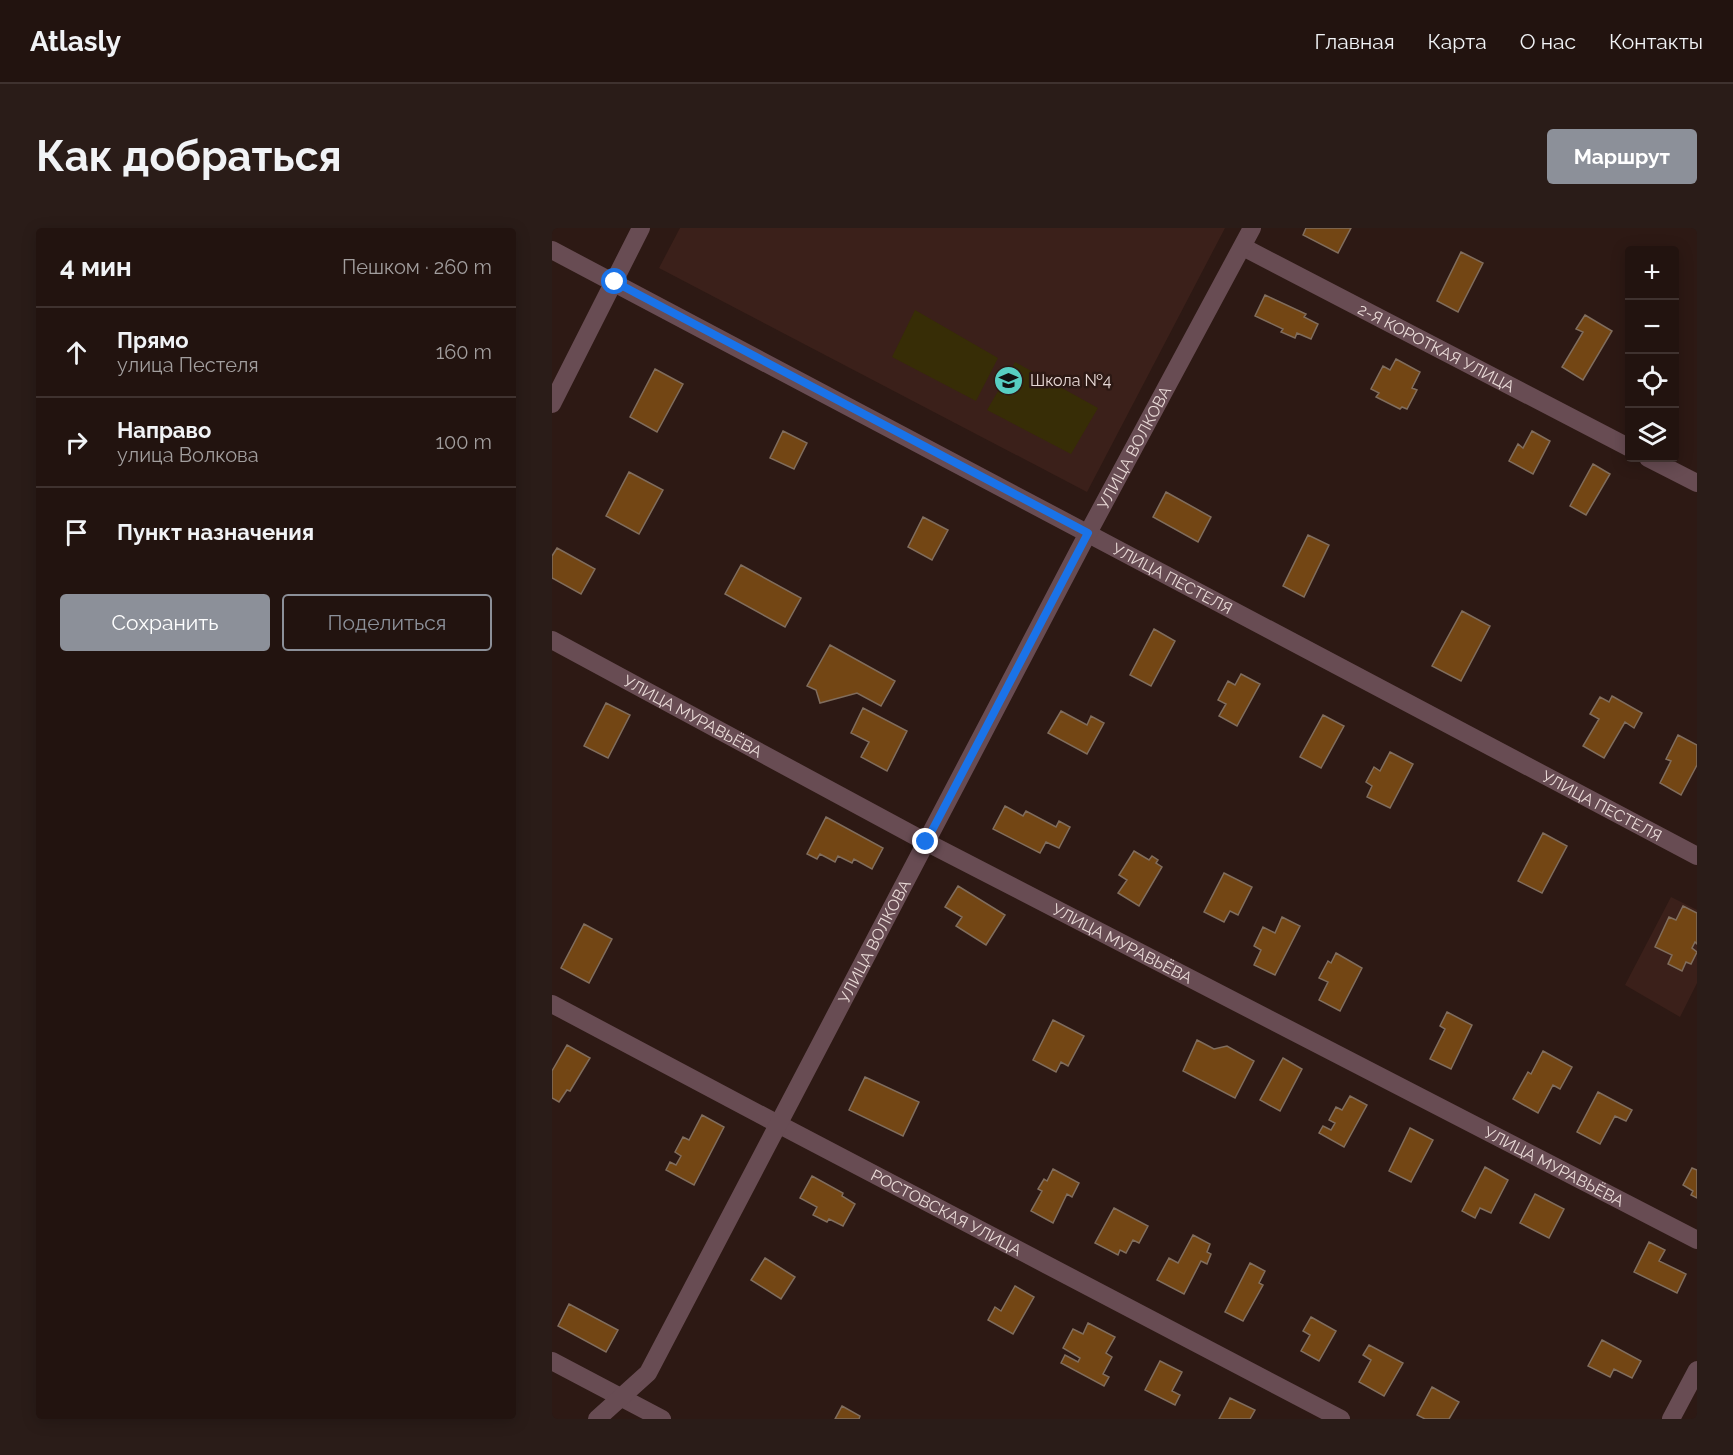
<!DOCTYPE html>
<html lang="ru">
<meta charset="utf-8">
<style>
:root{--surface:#22130f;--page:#2a1c18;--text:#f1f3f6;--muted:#a29e9e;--line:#3f322f;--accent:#8c9099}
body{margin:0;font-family:Raleway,sans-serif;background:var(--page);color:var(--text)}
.controls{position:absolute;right:18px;top:18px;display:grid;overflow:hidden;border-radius:6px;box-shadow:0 3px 15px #0003}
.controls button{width:54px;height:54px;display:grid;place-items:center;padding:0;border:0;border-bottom:2px solid var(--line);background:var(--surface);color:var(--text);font:30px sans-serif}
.stop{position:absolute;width:18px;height:18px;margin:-14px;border:4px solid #1a73e8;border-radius:50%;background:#fff}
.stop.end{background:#1a73e8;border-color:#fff;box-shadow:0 2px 6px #0008}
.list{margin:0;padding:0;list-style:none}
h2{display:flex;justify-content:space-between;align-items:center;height:78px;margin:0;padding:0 24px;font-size:26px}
h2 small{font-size:20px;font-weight:400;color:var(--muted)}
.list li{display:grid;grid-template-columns:39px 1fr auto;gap:18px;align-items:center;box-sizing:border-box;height:90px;padding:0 24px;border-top:2px solid var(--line)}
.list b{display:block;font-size:22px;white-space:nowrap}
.list p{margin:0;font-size:20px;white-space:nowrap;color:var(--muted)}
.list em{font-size:20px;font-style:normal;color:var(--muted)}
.actions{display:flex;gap:12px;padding:18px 24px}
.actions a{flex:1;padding:14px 0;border:2px solid var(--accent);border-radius:6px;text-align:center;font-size:21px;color:var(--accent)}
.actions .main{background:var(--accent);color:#fff}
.icon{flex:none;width:33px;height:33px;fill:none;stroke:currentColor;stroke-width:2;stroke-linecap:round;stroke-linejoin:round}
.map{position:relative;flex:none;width:1145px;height:1191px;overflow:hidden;border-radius:6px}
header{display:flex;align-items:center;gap:36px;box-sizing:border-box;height:84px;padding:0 30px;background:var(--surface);border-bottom:2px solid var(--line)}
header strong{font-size:28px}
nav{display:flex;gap:33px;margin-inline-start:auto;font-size:21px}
.intro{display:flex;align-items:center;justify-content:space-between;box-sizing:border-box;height:144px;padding:0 36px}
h1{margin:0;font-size:42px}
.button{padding:15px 27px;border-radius:6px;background:var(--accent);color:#fff;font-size:21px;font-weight:700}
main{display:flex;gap:36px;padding:0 36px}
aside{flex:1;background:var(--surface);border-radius:6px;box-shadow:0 3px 15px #0003}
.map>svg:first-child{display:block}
</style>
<header>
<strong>Atlasly</strong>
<nav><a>Главная</a><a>Карта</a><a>О нас</a><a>Контакты</a></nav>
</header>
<div class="intro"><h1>Как добраться</h1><a class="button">Маршрут</a></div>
<main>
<aside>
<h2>4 мин<small>Пешком · 260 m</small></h2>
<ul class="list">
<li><svg class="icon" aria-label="ahead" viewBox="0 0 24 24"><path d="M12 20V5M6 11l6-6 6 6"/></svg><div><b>Прямо</b><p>улица Пестеля</p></div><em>160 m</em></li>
<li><svg class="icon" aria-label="right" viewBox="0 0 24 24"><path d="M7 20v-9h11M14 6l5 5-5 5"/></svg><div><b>Направо</b><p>улица Волкова</p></div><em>100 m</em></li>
<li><svg class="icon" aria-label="arrive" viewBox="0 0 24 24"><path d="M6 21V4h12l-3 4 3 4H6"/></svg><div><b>Пункт назначения</b></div></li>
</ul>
<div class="actions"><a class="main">Сохранить</a><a>Поделиться</a></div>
</aside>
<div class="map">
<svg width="1145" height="1191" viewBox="0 0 1145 1191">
<rect width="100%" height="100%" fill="#2d1914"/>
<!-- built -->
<path fill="#3b201a" d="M128 0H673L535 264 107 40Z
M1119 669 1145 682V755L1128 789 1073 757Z"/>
<!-- green -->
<path fill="#372d06" d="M363 82 446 130 424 173 340 129Z
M463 134 546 180 519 226 435 182Z"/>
<!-- building -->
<path fill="#734614" stroke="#806d5d" stroke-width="1.5" d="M754 0H799L786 25 751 7Z
M909 24 931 35 906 84 885 73Z
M713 67 754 86 752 89 766 96 759 111 745 105 743 110 729 104 731 101 703 88Z
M1033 87 1060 103 1031 152 1010 139 1031 104 1024 101Z
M844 131 868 144 860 160 865 162 855 181 850 179 848 181 824 169 827 165 819 161 831 138 838 142Z
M103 141 131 156 105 204 78 189Z
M231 203 255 215 242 241 218 230Z
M980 203 998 213 981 246 957 233 966 216 971 220Z
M1041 236 1058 246 1034 287 1018 278Z
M77 244 111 262 87 306 54 288Z
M614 264 659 289 646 314 601 289Z
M371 289 396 302 380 332 356 319Z
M756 307 777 317 752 369 731 358Z
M5 320 43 341 29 366 0 350V328Z
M189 337 249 370 233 399 173 366Z
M910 383 938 398 909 453 880 438Z
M602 401 623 413 599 458 578 447Z
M278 417 343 453 329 478 305 465 268 475 264 462 255 458Z
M689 446 708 456 685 498 667 488 674 476 666 472 676 453 683 457Z
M1060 468 1090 485 1082 500 1073 494 1052 530 1031 518 1047 491 1038 486 1048 469 1057 474Z
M54 475 78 487 56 530 32 518Z
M311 480 355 503 335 543 309 529 317 514 299 505Z
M509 483 535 497 539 488 552 495 535 526 496 505Z
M771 487 792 498 769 540 748 529Z
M1126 507 1145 517V537L1129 567 1108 555 1119 533 1114 531Z
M838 524 861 536 838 580 815 569 820 558 814 554 822 539 828 543Z
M453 578 471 588 474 583 504 599 507 593 518 599 507 620 494 614 488 625 441 601Z
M274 589 331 620 320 641 302 631 300 635 286 628 283 634 268 626 265 631 255 626Z
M991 605 1015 618 990 665 966 653Z
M582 623 597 632 600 628 606 632 604 635 610 639 587 678 566 665 575 652 567 647Z
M672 645 700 659 686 687 678 683 672 694 652 684Z
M406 658 453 687 434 717 404 698 410 689 393 679Z
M1131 678 1145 685V716L1143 714 1140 720 1145 724 1139 736 1134 734 1130 743 1116 736 1120 727 1103 719 1117 689 1124 692Z
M730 689 748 698 723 747 702 737 709 722 702 718 711 699 723 705Z
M32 696 60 711 37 755 9 740Z
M784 725 810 740 788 783 767 772 776 754 767 750 776 733 779 735Z
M895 784 920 797 899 841 878 831 893 801 888 798Z
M501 792 532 808 516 838 509 834 504 844 481 832Z
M645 812 662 821 675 818 702 833 683 870 631 843Z
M15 817 38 830 18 863 15 862 7 874 0 870V843Z
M991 823 1020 839 1008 861 1001 857 986 885 961 871 976 844 979 846Z
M731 830 750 841 728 883 708 872Z
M313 849 367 874 351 908 297 882Z
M1046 864 1080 882 1074 893 1063 888 1048 916 1025 904Z
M798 868 815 877 792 919 767 905 771 898 779 902 783 895 777 892 784 879 790 882Z
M150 887 172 899 142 957 114 942 118 934 124 937 129 928 123 924 131 909 137 912Z
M858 900 881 912 859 954 837 943Z
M933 939 956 952 939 985 928 980 923 990 910 983Z
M1140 940 1145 942V970L1139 967 1141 963 1131 957Z
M501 941 527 955 520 969 515 966 501 995 479 983 490 963 486 961 492 951 495 953Z
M260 948 291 965 290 968 303 976 291 998 277 991 275 994 261 987 265 979 248 970Z
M983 966 1012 981 997 1010 968 995Z
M562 980 596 998 587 1015 581 1012 574 1025 568 1022 566 1027 543 1015Z
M641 1007 658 1016 655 1024 659 1026 655 1036 649 1033 632 1066 605 1052 617 1030 626 1035Z
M1097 1014 1113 1022 1107 1033 1134 1046 1125 1065 1082 1044Z
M213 1030 243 1049 229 1071 199 1052Z
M698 1035 713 1043 707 1055 711 1057 691 1093 673 1084Z
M463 1058 482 1069 461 1106 436 1092 443 1079 449 1083Z
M17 1076 66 1102 54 1124 6 1098Z
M759 1089 784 1103 767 1133 749 1123 758 1107 751 1103Z
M536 1095 563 1109 554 1125 560 1129 551 1146 557 1149 552 1158 509 1135 513 1127 526 1134 528 1130 511 1120 521 1101 531 1106Z
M1050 1112 1089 1133 1080 1150 1062 1141 1058 1149 1036 1138Z
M817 1117 851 1135 832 1168 807 1154 819 1132 811 1127Z
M608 1133 630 1144 620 1163 628 1167 623 1177 593 1162Z
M880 1159 907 1174 897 1191H873L865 1187Z
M678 1170 703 1182 698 1191H667Z
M290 1178 308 1188 307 1191H283Z"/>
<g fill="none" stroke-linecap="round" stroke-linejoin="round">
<!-- minor -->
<g stroke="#684c53" stroke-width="18">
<path id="s1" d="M691 19 1078 220"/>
<path id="s2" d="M0 22 1145 628"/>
<path d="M0 176 89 0"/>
<path d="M1096 230 1145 255"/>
<path id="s3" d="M0 412 374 614 1145 1012"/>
<path id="s4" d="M0 776 226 896 789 1191"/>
<path d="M0 1133 110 1191"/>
<path id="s5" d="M45 1191 96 1145 536 305 700 0"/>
<path d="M1119 1191 1145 1142"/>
</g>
</g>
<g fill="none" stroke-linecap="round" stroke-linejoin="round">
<!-- route -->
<path stroke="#1a73e8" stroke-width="8" d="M63 54 536 305 374 614"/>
</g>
<!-- icons -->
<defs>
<symbol id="school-disc" viewBox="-11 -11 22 22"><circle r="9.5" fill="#57cec2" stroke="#2d1914"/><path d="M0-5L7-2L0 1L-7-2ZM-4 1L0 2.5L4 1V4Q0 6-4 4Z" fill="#111"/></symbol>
</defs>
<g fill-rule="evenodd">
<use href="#school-disc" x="440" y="136" width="33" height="33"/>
</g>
<g text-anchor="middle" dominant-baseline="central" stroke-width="5" stroke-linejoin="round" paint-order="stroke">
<!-- street labels -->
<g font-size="16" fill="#e9dad7" stroke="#2d1914">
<text stroke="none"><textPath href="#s1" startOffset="218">2-Я КОРОТКАЯ УЛИЦА</textPath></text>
<text stroke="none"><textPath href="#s5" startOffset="1114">УЛИЦА ВОЛКОВА</textPath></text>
<text stroke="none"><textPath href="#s2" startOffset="702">УЛИЦА ПЕСТЕЛЯ</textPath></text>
<text stroke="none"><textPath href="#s3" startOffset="160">УЛИЦА МУРАВЬЁВА</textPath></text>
<text stroke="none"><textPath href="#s2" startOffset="1188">УЛИЦА ПЕСТЕЛЯ</textPath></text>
<text stroke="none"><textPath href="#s5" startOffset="556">УЛИЦА ВОЛКОВА</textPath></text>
<text stroke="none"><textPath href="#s3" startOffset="646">УЛИЦА МУРАВЬЁВА</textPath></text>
<text stroke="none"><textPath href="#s3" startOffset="1132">УЛИЦА МУРАВЬЁВА</textPath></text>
<text stroke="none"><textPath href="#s4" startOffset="446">РОСТОВСКАЯ УЛИЦА</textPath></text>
</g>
<!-- poi labels -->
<g font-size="16" fill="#e9dad7" stroke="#2d1914" text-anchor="start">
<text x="478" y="152">Школа №4</text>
</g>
</g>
</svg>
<div class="controls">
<button>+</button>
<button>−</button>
<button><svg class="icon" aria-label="locate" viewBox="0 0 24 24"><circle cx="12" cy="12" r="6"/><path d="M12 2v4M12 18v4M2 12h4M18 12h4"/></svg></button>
<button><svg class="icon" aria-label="layers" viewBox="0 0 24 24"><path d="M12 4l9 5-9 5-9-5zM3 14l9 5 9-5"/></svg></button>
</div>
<div class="stop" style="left:63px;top:54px"></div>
<div class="stop end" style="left:374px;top:614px"></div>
</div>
</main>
